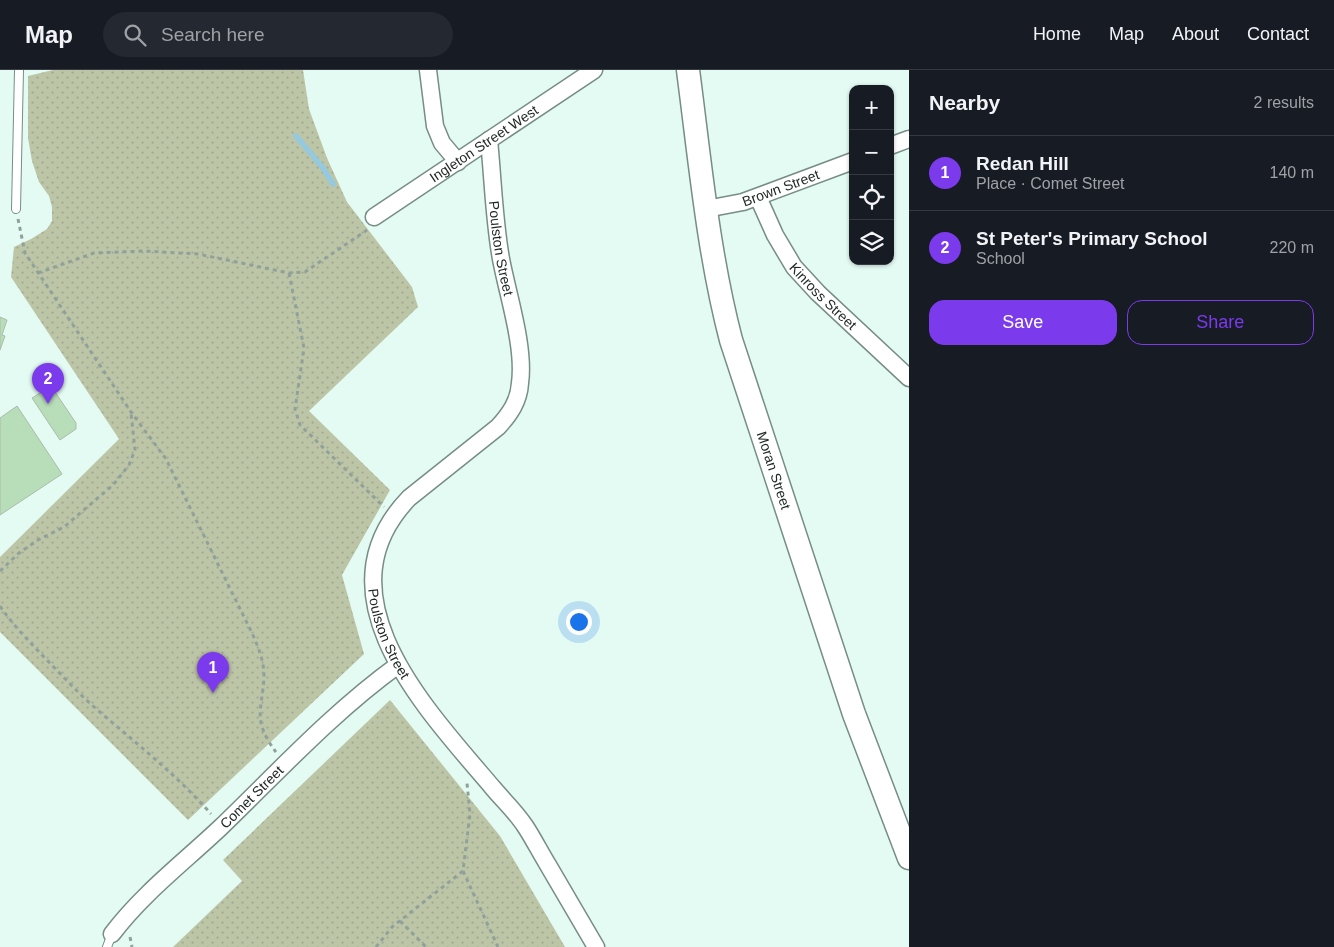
<!DOCTYPE html>
<meta charset="utf-8">
<style>
:root{--surface:#171b24;--page:#242831;--text:#f1f3f6;--muted:#9ea1a6;--line:#363941;--accent:#7c3aed}
body{margin:0;font-family:Helvetica,sans-serif;background:var(--page);color:var(--text)}
.controls{position:absolute;right:15px;top:15px;display:grid;overflow:hidden;border-radius:10px;box-shadow:0 1px 4px #0004}
.controls button{width:45px;height:45px;display:grid;place-items:center;padding:0;border:0;border-bottom:1px solid var(--line);background:var(--surface);color:var(--text);font:25px sans-serif}
.you{position:absolute;left:578px;top:551px;width:18px;height:18px;margin:-12px;border:4px solid #fff;border-radius:50%;background:#1a73e8;box-shadow:0 0 0 8px #1a73e833}
.badge{display:grid;place-items:center;width:32px;height:32px;border-radius:50%;background:var(--accent);color:#fff;font-size:16px;font-weight:700}
.pin{position:absolute;translate:-50% -41px;filter:drop-shadow(0 1px 2px #0008)}
.pin::after{content:'';position:absolute;top:26px;width:18px;height:15px;background:inherit;clip-path:polygon(0 0,100% 0,50% 100%)}
.list{margin:0;padding:0;list-style:none}
h2{display:flex;justify-content:space-between;align-items:center;height:65px;margin:0;padding:0 20px;font-size:21px}
h2 small{font-size:16px;font-weight:400;color:var(--muted)}
.list li{display:grid;grid-template-columns:32px 1fr auto;gap:15px;align-items:center;box-sizing:border-box;height:75px;padding:0 20px;border-top:1px solid var(--line)}
.list b{display:block;font-size:19px;white-space:nowrap}
.list p{margin:0;font-size:16px;white-space:nowrap;color:var(--muted)}
.list em{font-size:16px;font-style:normal;color:var(--muted)}
.actions{display:flex;gap:10px;padding:15px 20px}
.actions a{flex:1;padding:11px 0;border:1px solid var(--accent);border-radius:15px;text-align:center;font-size:18px;color:var(--accent)}
.actions .main{background:var(--accent);color:#fff}
.icon{flex:none;width:28px;height:28px;fill:none;stroke:currentColor;stroke-width:2;stroke-linecap:round;stroke-linejoin:round}
.map{position:relative;flex:none;width:909px;height:877px;overflow:hidden}
header{display:flex;align-items:center;gap:30px;box-sizing:border-box;height:70px;padding:0 25px;background:var(--surface);border-bottom:1px solid var(--line)}
header strong{font-size:24px}
nav{display:flex;gap:28px;margin-inline-start:auto;font-size:18px}
.search{width:350px;height:45px;background:var(--page);display:flex;align-items:center;gap:12px;box-sizing:border-box;padding:0 18px;border-radius:28px;color:var(--muted);font-size:19px}
main{display:flex}
aside{flex:1;background:var(--surface)}
.map>svg:first-child{display:block}
</style>
<header>
<strong>Map</strong>
<div class="search"><svg class="icon" aria-label="search" viewBox="0 0 24 24"><circle cx="10" cy="10" r="6"/><path d="M15 15l6 6"/></svg>Search here</div>
<nav><a>Home</a><a>Map</a><a>About</a><a>Contact</a></nav>
</header>
<main>
<div class="map">
<svg width="909" height="877" viewBox="0 0 909 877">
<defs>
<pattern id="grass-dots" width="8" height="8" patternUnits="userSpaceOnUse" patternTransform="scale(1.25)"><rect width="8" height="8" fill="#bdc5a7"/><path d="M2 2h.1M6 6h.1" fill="none" stroke="#a2a990" stroke-width="1.8" stroke-linecap="round"/></pattern>
</defs>
<rect width="100%" height="100%" fill="#e3fbf3"/>
<!-- grass -->
<path fill="url(#grass-dots)" d="M53 0H303L309 39 327 88 347 132 412 217 418 237 309 341 390 420 342 505 364 584 188 750 0 562V487L119 369 11 207 14 177 31 169 47 159 52 151V137L49 126 39 112 32 91 28 68V6Z
M390 630 500 766 565 877H173L242 811 223 790Z"/>
<g fill="none" stroke-linecap="round" stroke-linejoin="round">
<!-- stream -->
<path stroke="#94c9e0" stroke-width="5.5" d="M296 66 323 98 333 114"/>
</g>
<!-- building -->
<path fill="#b8ddb9" stroke="#acbcac" d="M0 247 7 250 2 265 5 266 0 280Z
M51 316 76 353V359L60 370 32 328Z
M17 336 62 404 0 445V348Z"/>
<g fill="none" stroke-linecap="round" stroke-linejoin="round">
<defs>
<path id="lane" d="M16 139 19 0
M107 877 112 864"/>
<g id="street">
<path d="M428 0 435 56 442 73 458 92"/>
<path id="s1" d="M489 70C493 110 494 150 501 189 508 226 525 277 520 313 519 331 510 344 498 357L409 428C315 526 428 641 493 718 503 730 516 742 525 756 533 768 540 782 548 795 564 822 580 850 596 877"/>
<path d="M890 76 909 69"/>
<path id="s2" d="M758 127 775 165 794 197 818 223 909 308"/>
<path id="s3" d="M706 139 743 132 853 91"/>
<path id="s4" d="M374 147 594 0"/>
<path id="s5" d="M112 864C142 824 184 792 221 757 278 702 333 642 398 595"/>
</g>
<g id="secondary">
<path id="s6" d="M688 0C700 91 708 182 731 270L854 644 909 788"/>
</g>
</defs>
<!-- lane casing -->
<use href="#lane" stroke="#778d85" stroke-width="10"/>
<!-- street casing -->
<use href="#street" stroke="#778d85" stroke-width="19"/>
<!-- secondary casing -->
<use href="#secondary" stroke="#778d85" stroke-width="25"/>
<!-- path -->
<path stroke="#90a19b" stroke-width="3" stroke-dasharray="4 4" stroke-linecap="butt" d="M18 149 25 183 131 342 166 389 251 561C258 576 264 590 264 607 262 641 252 650 276 682
M38 203 94 183 144 181 198 184 289 203 305 202 367 160
M289 203 304 278 295 339 300 355 384 437
M0 501 19 483 38 470 64 457 113 415 129 395 135 380 131 343
M0 536C12 554 27 569 42 585 59 602 75 620 93 636 133 671 175 703 211 744
M463 801 498 877
M400 851 426 877
M130 867 132 877
M376 877 392 857 463 801 470 744 467 713"/>
<!-- lane -->
<use href="#lane" stroke="#fff" stroke-width="8"/>
<!-- street -->
<use href="#street" stroke="#fff" stroke-width="16"/>
<!-- secondary -->
<use href="#secondary" stroke="#fff" stroke-width="22"/>
</g>
<g text-anchor="middle" dominant-baseline="central" stroke-width="4" stroke-linejoin="round" paint-order="stroke">
<!-- street labels -->
<g font-size="14" fill="#202926" stroke="#e3fbf3">
<text stroke="none"><textPath href="#s4" startOffset="132">Ingleton Street West</textPath></text>
<text stroke="none"><textPath href="#s3" startOffset="78">Brown Street</textPath></text>
<text stroke="none"><textPath href="#s1" startOffset="109">Poulston Street</textPath></text>
<text stroke="none"><textPath href="#s2" startOffset="120">Kinross Street</textPath></text>
<text stroke="none"><textPath href="#s6" startOffset="411">Moran Street</textPath></text>
<text stroke="none"><textPath href="#s1" startOffset="558">Poulston Street</textPath></text>
<text stroke="none"><textPath href="#s5" startOffset="196">Comet Street</textPath></text>
</g>
</g>
</svg>
<div class="controls">
<button>+</button>
<button>−</button>
<button><svg class="icon" aria-label="locate" viewBox="0 0 24 24"><circle cx="12" cy="12" r="6"/><path d="M12 2v4M12 18v4M2 12h4M18 12h4"/></svg></button>
<button><svg class="icon" aria-label="layers" viewBox="0 0 24 24"><path d="M12 4l9 5-9 5-9-5zM3 14l9 5 9-5"/></svg></button>
</div>
<div class="you"></div>
<div class="pin badge" style="left:213px;top:623px">1</div>
<div class="pin badge" style="left:48px;top:334px">2</div>
</div>
<aside>
<h2>Nearby<small>2 results</small></h2>
<ul class="list">
<li><span class="badge">1</span><div><b>Redan Hill</b><p>Place · Comet Street</p></div><em>140 m</em></li>
<li><span class="badge">2</span><div><b>St Peter's Primary School</b><p>School</p></div><em>220 m</em></li>
</ul>
<div class="actions"><a class="main">Save</a><a>Share</a></div>
</aside>
</main>
